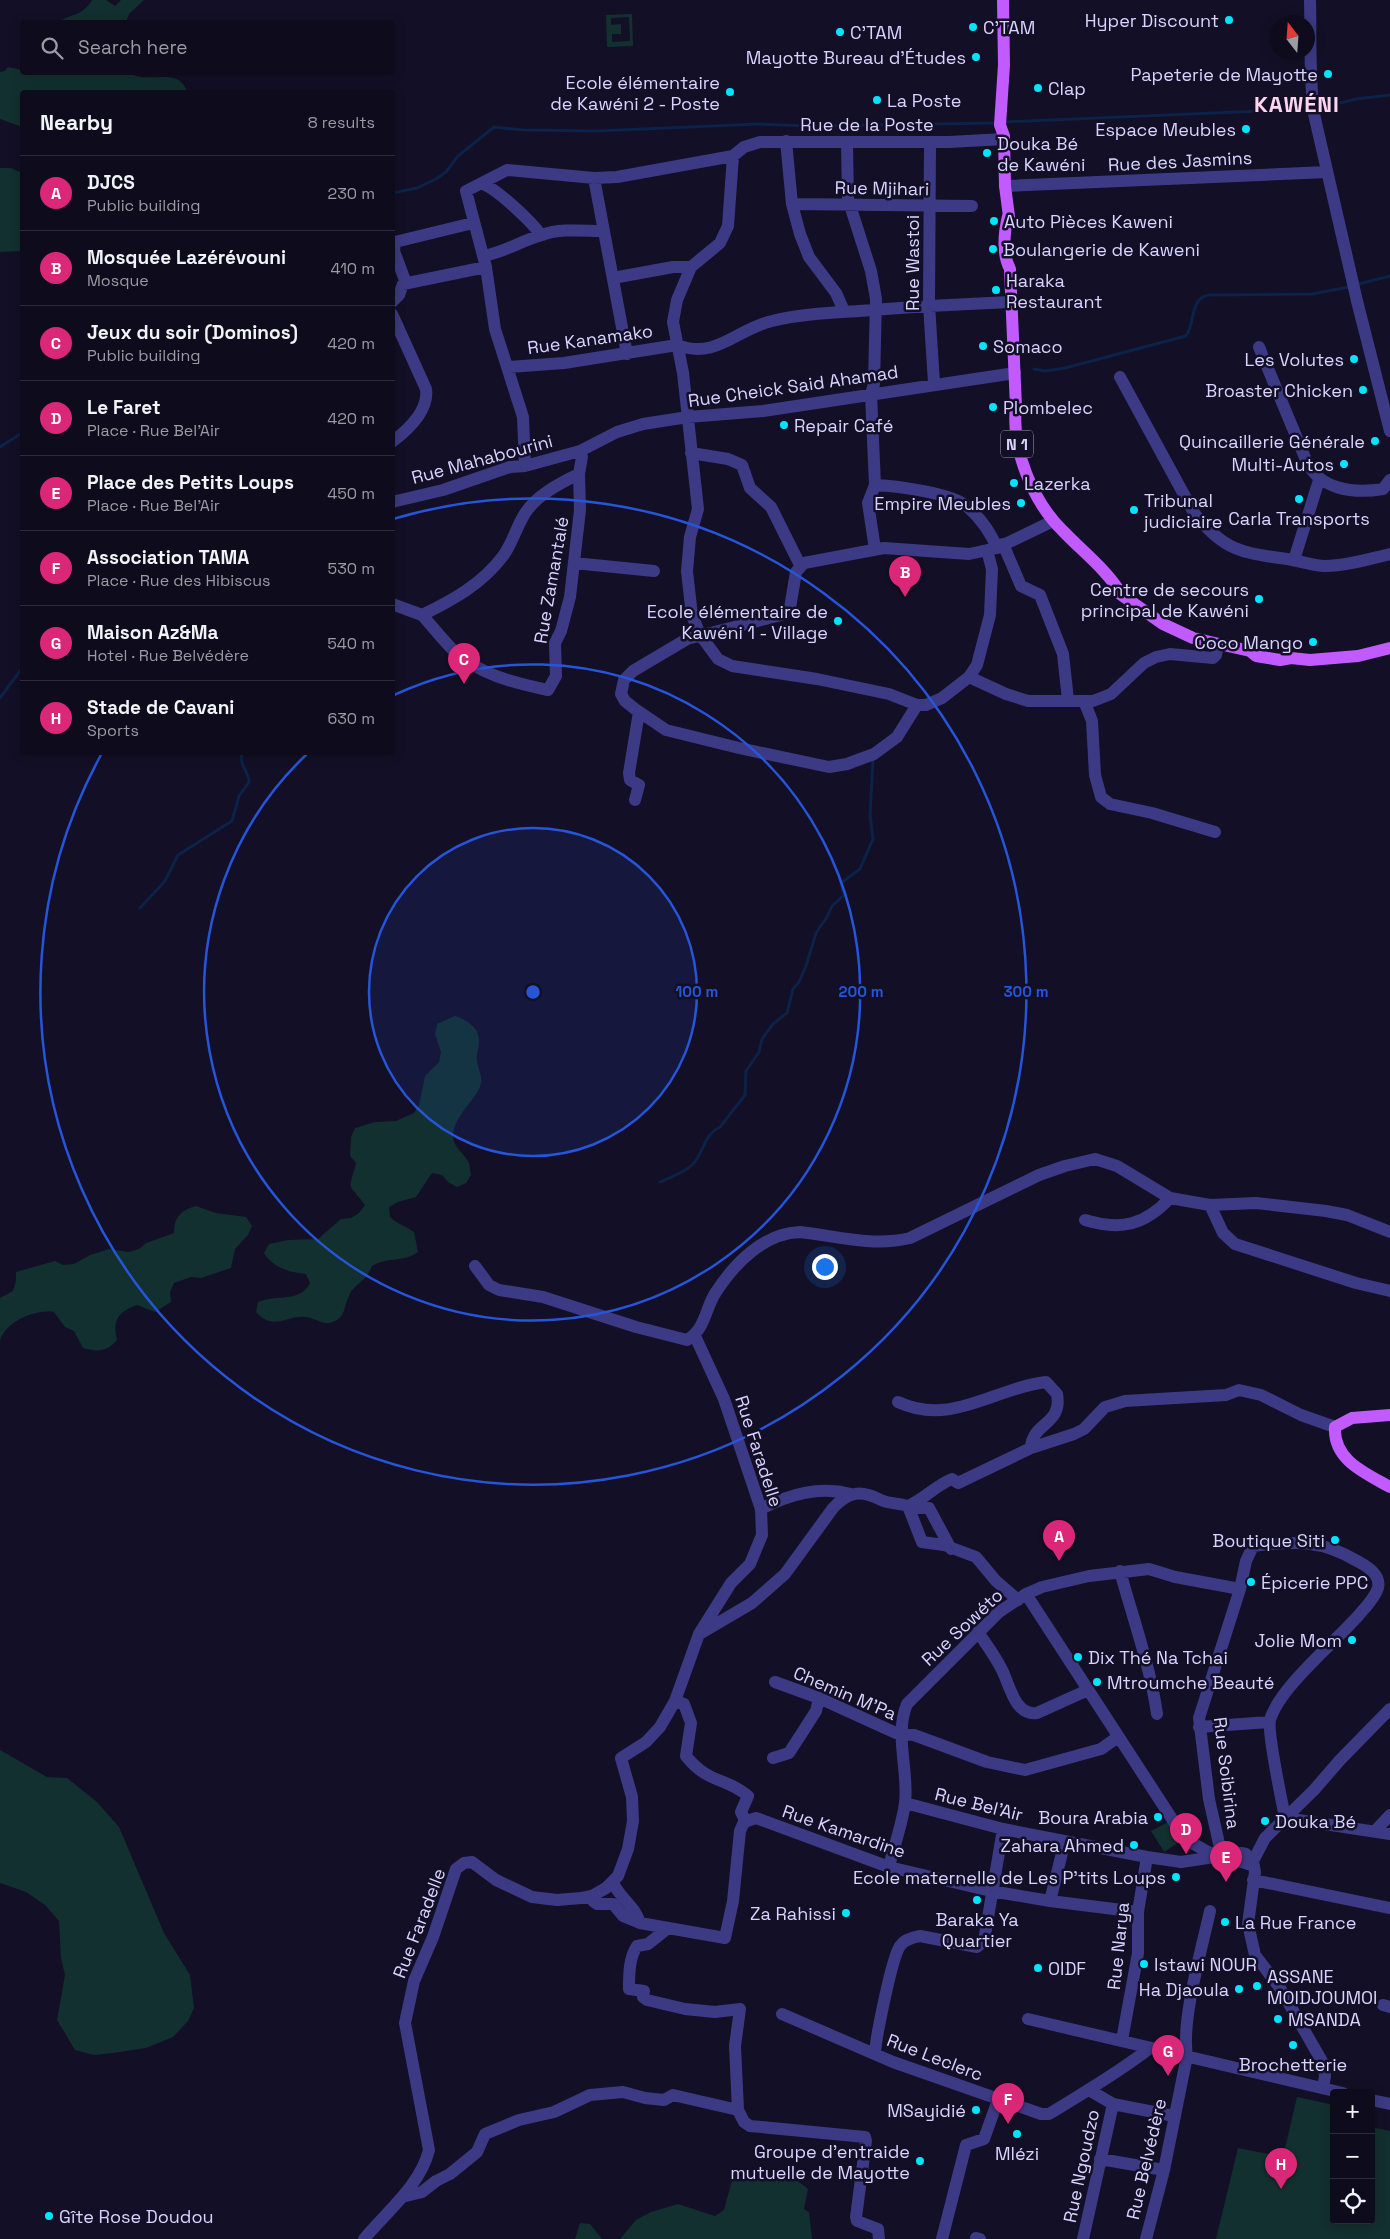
<!DOCTYPE html>
<meta charset="utf-8">
<style>
:root{--surface:#0e0b1c;--page:#1c1929;--text:#f1f3f6;--muted:#9b9ba3;--line:#2e2b3b;--accent:#db2777}
body{margin:0;font-family:"Space Grotesk",sans-serif;background:var(--page);color:var(--text)}
.controls{position:absolute;right:15px;bottom:15px;display:grid;overflow:hidden;border-radius:5px;box-shadow:0 2px 12px #0003}
.controls button{width:45px;height:45px;display:grid;place-items:center;padding:0;border:0;border-bottom:1px solid var(--line);background:var(--surface);color:var(--text);font:25px sans-serif}
.compass{position:absolute;left:1270px;top:15px;width:45px;height:45px;border-radius:50%;background:var(--surface);box-shadow:0 2px 12px #0003;rotate:343deg}
.you{position:absolute;left:824px;top:1266px;width:18px;height:18px;margin:-12px;border:4px solid #fff;border-radius:50%;background:#1a73e8;box-shadow:0 0 0 8px #1a73e833}
.badge{display:grid;place-items:center;width:32px;height:32px;border-radius:50%;background:var(--accent);color:#fff;font-size:16px;font-weight:700}
.pin{position:absolute;translate:-50% -41px;filter:drop-shadow(0 1px 2px #0008)}
.pin::after{content:'';position:absolute;top:26px;width:18px;height:15px;background:inherit;clip-path:polygon(0 0,100% 0,50% 100%)}
.list{margin:0;padding:0;list-style:none}
h2{display:flex;justify-content:space-between;align-items:center;height:65px;margin:0;padding:0 20px;font-size:21px}
h2 small{font-size:16px;font-weight:400;color:var(--muted)}
.list li{display:grid;grid-template-columns:32px 1fr auto;gap:15px;align-items:center;box-sizing:border-box;height:75px;padding:0 20px;border-top:1px solid var(--line)}
.list b{display:block;font-size:19px;white-space:nowrap}
.list p{margin:0;font-size:16px;white-space:nowrap;color:var(--muted)}
.list em{font-size:16px;font-style:normal;color:var(--muted)}
.icon{flex:none;width:28px;height:28px;fill:none;stroke:currentColor;stroke-width:2;stroke-linecap:round;stroke-linejoin:round}
.map{position:relative;flex:none;width:1390px;height:2239px;overflow:hidden}
.search{position:absolute;background:var(--surface);box-shadow:0 2px 12px #0003;left:20px;top:20px;width:375px;height:55px;display:flex;align-items:center;gap:12px;box-sizing:border-box;padding:0 18px;border-radius:5px;color:var(--muted);font-size:19px}
.panel{position:absolute;background:var(--surface);box-shadow:0 2px 12px #0003;left:20px;top:90px;width:375px;height:665px;border-radius:5px}
.map>svg:first-child{display:block}
</style>
<div class="map">
<svg width="1390" height="2239" viewBox="0 0 1390 2239">
<rect width="100%" height="100%" fill="#130f26"/>
<!-- green -->
<path fill="#12302f" fill-rule="evenodd" d="M92 0H106L115 6 121 0H144L129 14 126 22H58C72 13 82 17 92 0Z
M632 14 633 46 607 47 606 15ZM629 17 630 41 612 42V34H621V24L611 25V18Z
M8 67 22 70V72H128C146 86 179 65 187 92H22V127L0 119V72L5 71Z
M0 168H11L22 173V251L0 252Z
M455 1016C467 1020 480 1028 479 1042 479 1048 476 1054 477 1061 478 1070 484 1077 480 1087 473 1103 453 1117 453 1137 454 1148 465 1154 469 1163 470 1167 470 1171 471 1175L466 1183 457 1187 448 1182 442 1175 432 1173 416 1197 398 1202 389 1207 390 1217C397 1224 406 1226 414 1232L418 1252C403 1263 389 1256 372 1266 366 1283 354 1283 349 1296 344 1305 346 1316 335 1321 322 1327 317 1318 306 1317 286 1315 274 1332 256 1312L258 1302C277 1294 300 1303 310 1283L306 1274C289 1272 273 1268 264 1253L269 1244 288 1240 318 1239 341 1219 351 1218 359 1213 365 1205C347 1181 348 1193 356 1163L350 1156 351 1137 355 1128 375 1122 396 1121 414 1113 419 1105 425 1076 439 1062 441 1052 435 1034 437 1024Z
M196 1206 216 1213 246 1217 252 1226 248 1235 235 1249 231 1268 201 1278 191 1277 174 1283 170 1292 171 1302 155 1312 137 1305C118 1312 112 1320 117 1340 107 1352 98 1352 83 1348L74 1331 65 1327 54 1312C35 1309 5 1322 0 1341V1298L13 1291 16 1281V1272L55 1261 63 1265 74 1264 90 1255 109 1249 129 1252 139 1249 146 1243 174 1233C174 1217 181 1210 196 1206Z
M0 1750 47 1777 67 1778 97 1802 119 1827 164 1933 190 1975 194 2008 188 2021 173 2037 146 2048 113 2053 94 2055 75 2050 57 2020 65 1975 61 1958 59 1921 45 1905 26 1892 0 1883Z
M1172 1820 1183 1840 1164 1852 1151 1831Z
M1297 2097 1334 2105V2220H1371V2127L1390 2131V2239H1216L1238 2148 1283 2157Z
M734 2173C756 2174 791 2171 808 2189L804 2209 809 2212 812 2239H620L636 2220 651 2212 678 2204 715 2216 724 2210Z
M580 2223 590 2224 602 2239H575Z"/>
<g fill="none" stroke-linecap="round" stroke-linejoin="round">
<!-- stream -->
<path stroke="#0c2248" stroke-width="3" d="M1316 109 1356 99 1390 95
M1003 122 1309 109
M392 193 417 188 436 179 446 172 458 156 494 127 523 130 597 131 758 124 810 126 997 123
M1355 285 1390 276
M1034 369 1045 371 1065 368 1186 336C1196 322 1189 300 1208 295L1312 294 1349 287
M0 447 22 433
M0 698 22 668
M140 908 165 881 178 855 232 821 239 796 249 782C249 771 237 763 243 752
M660 1182C670 1177 684 1173 692 1165 704 1153 703 1135 720 1127L745 1095 746 1071 759 1052 762 1039 773 1024 787 1013 793 989 799 982 806 966 816 933 827 917 832 906 844 895 841 883 860 869 873 839 870 815 873 760"/>
<!-- minor -->
<path stroke="#3d3a85" stroke-width="12" d="M1310 0C1311 38 1309 77 1314 114L1357 301 1390 431
M786 141 792 204 800 234 809 257 836 293 844 311
M847 142 848 199 871 271 876 299 874 384 871 394 875 485 868 503 875 549
M930 142 929 305 934 383
M733 156 728 226 720 243 691 267 677 300 673 322 683 373 698 509 690 537 687 571 692 616 701 636 718 659 732 666 817 679 889 694 917 705H926L942 698 969 677 977 665 990 615 992 569 987 550
M594 178 627 354
M483 184C498 190 531 221 541 235
M1005 186 1327 172
M792 204 972 206
M483 256C508 251 520 241 542 235 561 228 584 231 604 231
M613 278 673 267H691
M406 283 394 251 395 242 473 223
M392 302 399 295 403 284 486 267
M392 314 426 389C429 410 408 430 392 442
M1259 347 1306 460C1319 490 1354 494 1383 489L1390 480
M509 367 564 363 677 345C717 360 736 329 772 321 800 314 830 313 859 311 910 307 960 304 1011 302
M1120 377 1194 513C1224 551 1242 553 1287 559 1300 561 1313 566 1325 566 1347 566 1369 559 1390 554
M691 453 728 459 742 465 750 488 771 507 800 565
M525 466 523 417 495 329 486 267 466 191 507 170 594 178 617 177 733 156 744 147 760 142H949L1004 139
M875 485C896 486 953 493 968 507 980 518 991 533 997 548
M392 502 443 490 510 467 525 466 580 451 617 432 643 424 688 417 763 411 1015 373
M1003 544 1021 586 1040 595 1063 654 1068 700
M1294 560 1319 480
M574 563 654 571
M392 604 422 615
M422 615C432 626 442 639 453 650 478 674 514 683 548 690L556 676 555 643 561 631 570 597 580 510 579 474
M422 615C453 600 482 584 503 556 512 544 516 528 524 515 535 496 560 483 579 474L582 457 580 451
M969 677 1006 694 1028 701H1093L1111 694 1144 663 1156 657 1170 654 1213 658 1216 655 1218 645
M1084 701 1092 721 1095 775 1101 797 1110 804 1152 813 1215 832
M917 705 897 737 874 754 847 764 829 767 739 748 666 730 635 709 625 701 621 694 624 680 633 671 687 639 781 615 790 608 796 572 804 563 884 548 969 554 997 548 1053 521
M635 800 639 785 630 780 629 773 639 712
M1210 1205 1223 1233 1235 1244 1356 1283 1390 1291
M1085 1220C1121 1231 1145 1225 1170 1198
M475 1266 489 1285 499 1290 543 1297 636 1327 687 1340C706 1329 705 1308 716 1292 735 1263 764 1233 800 1232 837 1236 873 1247 910 1238L1039 1175 1065 1166 1095 1159 1117 1166 1170 1198 1210 1205 1256 1203 1326 1211 1347 1215 1390 1232
M898 1402C952 1427 994 1388 1046 1382L1057 1394C1063 1425 1032 1422 1031 1448
M908 1506C924 1499 935 1486 952 1479L958 1483 1031 1448 1074 1434 1084 1429 1105 1407 1112 1405 1125 1401 1226 1395 1239 1390 1261 1395 1301 1415 1335 1427
M911 1508H929L951 1549
M761 1509C790 1494 819 1486 851 1494
M1120 1571C1133 1619 1150 1665 1157 1714
M1026 1594 1185 1839 1208 1852 1245 1863
M978 1632C986 1644 995 1656 1001 1668 1010 1684 1014 1716 1037 1713L1088 1690
M701 1633 752 1603 785 1574 833 1508C849 1491 861 1490 881 1500 889 1504 899 1503 908 1506L922 1542 944 1545 976 1557 996 1581 1018 1600
M775 1682 819 1698 896 1733 914 1735 987 1762 1025 1770 1101 1749 1118 1737
M675 1701 684 1704 691 1723 686 1756C708 1784 726 1777 748 1796L741 1812 746 1822
M1199 1727 1269 1722
M773 1758 789 1753 816 1711 819 1698
M905 1803 1003 1829 1147 1857 1181 1862 1241 1853 1246 1854
M1375 1831 1390 1815
M1222 1857 1209 1799 1199 1718 1240 1589 1246 1561 1253 1546C1295 1541 1321 1539 1359 1562 1368 1567 1381 1575 1378 1588 1375 1598 1365 1608 1358 1616 1334 1643 1279 1688 1270 1720 1267 1733 1282 1801 1285 1818L1390 1834
M1253 1861 1255 1872 1248 1924 1255 1955 1280 1988 1323 2063 1325 2076 1323 2088
M1248 1864 1252 1863 1265 1838 1314 1790 1340 1760 1390 1709
M889 1867C894 1846 902 1825 905 1803 909 1771 894 1735 907 1704L999 1612 1026 1594 1042 1587 1089 1576 1149 1569 1175 1577 1240 1589
M1253 1880 1390 1908
M613 1883C620 1898 635 1906 640 1923L725 1938 733 1901 740 1831 744 1822 756 1818 889 1867 991 1891 1050 1901 1138 1912
M592 1896 593 1901 597 1904H613L623 1916 640 1923
M1050 1901 1065 1841
M668 1928 648 1944 637 1946C629 1958 629 1974 629 1989L644 1991 643 1997 647 2000 685 2009 715 2012 740 2009 735 2046 738 2110 744 2122 750 2126 865 2137 866 2141 856 2217 857 2221 878 2229 879 2239
M1383 2005 1390 2007
M782 2014 893 2062 1041 2114H1049C1083 2093 1118 2073 1150 2048
M1028 2019 1343 2093
M1122 2040 1138 1953V1912L1147 1857
M875 2053C876 2037 892 1957 900 1946 904 1940 914 1937 920 1936L977 1947 984 1941 1003 1829
M1089 2090 1113 2104
M1371 2100 1390 2104
M1100 2159 1164 2170
M402 2197 422 2192 436 2181 450 2174 477 2152 485 2134 519 2120 554 2112 590 2095 623 2092 645 2098 664 2100 673 2095 738 2110
M976 2238 980 2239
M364 2239C387 2211 420 2186 429 2150L405 2023 414 1981 433 1937 456 1869 464 1863 472 1862 496 1880 532 1897 557 1900 581 1898 592 1896 606 1888 618 1876 628 1849 633 1821 632 1797 621 1758 646 1742 660 1727 675 1701 699 1634 731 1583 750 1564 762 1535 761 1509 724 1399 695 1336
M942 2239 966 2145 984 2139 998 2100
M1083 2239 1113 2104 1174 2116
M1146 2239 1164 2170 1187 2056C1181 2020 1202 1948 1210 1911"/>
<!-- major -->
<path stroke="#c25bff" stroke-width="12" d="M1003 0 1004 65 1000 125 1004 136 1005 186 1010 224
M1008 216C1004 233 1002 254 1010 269L1016 407C1011 449 1033 502 1063 531 1083 552 1106 569 1122 595
M1116 591 1163 624 1193 638 1250 651 1256 656 1280 660 1291 658 1310 660 1358 656 1390 648
M1390 1415 1352 1418 1335 1427C1333 1460 1365 1473 1390 1487"/>
</g>
<!-- distance rings -->
<circle cx="533" cy="992" r="164" fill="#2655da" fill-opacity=".12"/>
<g fill="none" stroke="#2655da" stroke-width="2.5">
<circle cx="533" cy="992" r="164"/>
<path d="M394 695A328 328 0 1 1 307 754"/>
<path d="M393 519A493 493 0 1 1 102 753"/>
</g>
<!-- markers -->
<g fill="#00e5ff" stroke="#130f26" stroke-width="2">
<circle cx="1229" cy="20" r="5"/>
<circle cx="973" cy="27" r="5"/>
<circle cx="840" cy="32" r="5"/>
<circle cx="976" cy="57" r="5"/>
<circle cx="1328" cy="74" r="5"/>
<circle cx="1038" cy="88" r="5"/>
<circle cx="730" cy="92" r="5"/>
<circle cx="877" cy="100" r="5"/>
<circle cx="1246" cy="129" r="5"/>
<circle cx="987" cy="153" r="5"/>
<circle cx="994" cy="221" r="5"/>
<circle cx="993" cy="249" r="5"/>
<circle cx="996" cy="290" r="5"/>
<circle cx="983" cy="346" r="5"/>
<circle cx="1354" cy="359" r="5"/>
<circle cx="1363" cy="390" r="5"/>
<circle cx="993" cy="407" r="5"/>
<circle cx="784" cy="425" r="5"/>
<circle cx="1375" cy="441" r="5"/>
<circle cx="1344" cy="464" r="5"/>
<circle cx="1014" cy="483" r="5"/>
<circle cx="1299" cy="499" r="5"/>
<circle cx="1021" cy="503" r="5"/>
<circle cx="1134" cy="510" r="5"/>
<circle cx="1259" cy="599" r="5"/>
<circle cx="838" cy="621" r="5"/>
<circle cx="1313" cy="642" r="5"/>
<circle cx="1335" cy="1540" r="5"/>
<circle cx="1251" cy="1582" r="5"/>
<circle cx="1352" cy="1640" r="5"/>
<circle cx="1078" cy="1657" r="5"/>
<circle cx="1097" cy="1682" r="5"/>
<circle cx="1158" cy="1817" r="5"/>
<circle cx="1265" cy="1821" r="5"/>
<circle cx="1134" cy="1845" r="5"/>
<circle cx="1176" cy="1877" r="5"/>
<circle cx="977" cy="1900" r="5"/>
<circle cx="846" cy="1913" r="5"/>
<circle cx="1225" cy="1922" r="5"/>
<circle cx="1144" cy="1964" r="5"/>
<circle cx="1038" cy="1968" r="5"/>
<circle cx="1257" cy="1986" r="5"/>
<circle cx="1239" cy="1989" r="5"/>
<circle cx="1278" cy="2019" r="5"/>
<circle cx="1293" cy="2045" r="5"/>
<circle cx="976" cy="2110" r="5"/>
<circle cx="1017" cy="2134" r="5"/>
<circle cx="920" cy="2161" r="5"/>
<circle cx="49" cy="2216" r="5"/>
</g>
<g text-anchor="middle" dominant-baseline="central" stroke-width="5" stroke-linejoin="round" paint-order="stroke">
<!-- shield labels -->
<rect fill="#130f26" stroke="#9e99be" stroke-width="1" x="1001" y="430.5" width="32" height="27" rx="4"/>
<g font-size="16" font-weight="bold" fill="#d9d4ff">
<text x="1017" y="444">N 1</text>
</g>
<!-- poi labels -->
<g font-size="18" fill="#d9d4ff" stroke="#130f26" text-anchor="start">
<text x="1219" y="20" text-anchor="end">Hyper Discount</text>
<text x="983" y="27">C’TAM</text>
<text x="850" y="32">C'TAM</text>
<text x="966" y="57" text-anchor="end">Mayotte Bureau d'Études</text>
<text x="1318" y="74" text-anchor="end">Papeterie de Mayotte</text>
<text x="720" y="82" text-anchor="end">Ecole élémentaire<tspan x="720" dy="21">de Kawéni 2 - Poste</tspan></text>
<text x="1048" y="88">Clap</text>
<text x="887" y="100">La Poste</text>
<text x="1236" y="129" text-anchor="end">Espace Meubles</text>
<text x="997" y="143">Douka Bé<tspan x="997" dy="21">de Kawéni</tspan></text>
<text x="1004" y="221">Auto Pièces Kaweni</text>
<text x="1003" y="249">Boulangerie de Kaweni</text>
<text x="1006" y="280">Haraka<tspan x="1006" dy="21">Restaurant</tspan></text>
<text x="993" y="346">Somaco</text>
<text x="1344" y="359" text-anchor="end">Les Volutes</text>
<text x="1353" y="390" text-anchor="end">Broaster Chicken</text>
<text x="1003" y="407">Plombelec</text>
<text x="794" y="425">Repair Café</text>
<text x="1365" y="441" text-anchor="end">Quincaillerie Générale</text>
<text x="1334" y="464" text-anchor="end">Multi-Autos</text>
<text x="1024" y="483">Lazerka</text>
<text x="1144" y="500">Tribunal<tspan x="1144" dy="21">judiciaire</tspan></text>
<text x="1011" y="503" text-anchor="end">Empire Meubles</text>
<text x="1299" y="518" text-anchor="middle">Carla Transports</text>
<text x="1249" y="589" text-anchor="end">Centre de secours<tspan x="1249" dy="21">principal de Kawéni</tspan></text>
<text x="828" y="611" text-anchor="end">Ecole élémentaire de<tspan x="828" dy="21">Kawéni 1 - Village</tspan></text>
<text x="1303" y="642" text-anchor="end">Coco Mango</text>
<text x="1325" y="1540" text-anchor="end">Boutique Siti</text>
<text x="1261" y="1582">Épicerie PPC</text>
<text x="1342" y="1640" text-anchor="end">Jolie Mom</text>
<text x="1088" y="1657">Dix Thé Na Tchai</text>
<text x="1107" y="1682">Mtroumche Beauté</text>
<text x="1148" y="1817" text-anchor="end">Boura Arabia</text>
<text x="1275" y="1821">Douka Bé</text>
<text x="1124" y="1845" text-anchor="end">Zahara Ahmed</text>
<text x="1166" y="1877" text-anchor="end">Ecole maternelle de Les P'tits Loups</text>
<text x="836" y="1913" text-anchor="end">Za Rahissi</text>
<text x="977" y="1919" text-anchor="middle">Baraka Ya<tspan x="977" dy="21">Quartier</tspan></text>
<text x="1235" y="1922">La Rue France</text>
<text x="1154" y="1964">Istawi NOUR</text>
<text x="1048" y="1968">OIDF</text>
<text x="1267" y="1976">ASSANE<tspan x="1267" dy="21">MOIDJOUMOI</tspan></text>
<text x="1229" y="1989" text-anchor="end">Ha Djaoula</text>
<text x="1288" y="2019">MSANDA</text>
<text x="1293" y="2064" text-anchor="middle">Brochetterie</text>
<text x="966" y="2110" text-anchor="end">MSayidié</text>
<text x="910" y="2151" text-anchor="end">Groupe d'entraide<tspan x="910" dy="21">mutuelle de Mayotte</tspan></text>
<text x="1017" y="2153" text-anchor="middle">Mlézi</text>
<text x="59" y="2216">Gîte Rose Doudou</text>
</g>
<!-- street labels -->
<g font-size="18" fill="#d9d4ff" stroke="#130f26">
<text x="867" y="124">Rue de la Poste</text>
<text transform="translate(1180 161) rotate(-3)">Rue des Jasmins</text>
<text transform="translate(882 188) rotate(1)">Rue Mjihari</text>
<text transform="translate(912 263) rotate(-90)">Rue Wastoi</text>
<text transform="translate(590 339) rotate(-8)">Rue Kanamako</text>
<text transform="translate(793 386) rotate(-8)">Rue Cheick Said Ahamad</text>
<text transform="translate(482 459) rotate(-15)">Rue Mahabourini</text>
<text transform="translate(551 580) rotate(-80)">Rue Zamantalé</text>
<text transform="translate(759 1451) rotate(72)">Rue Faradelle</text>
<text transform="translate(962 1627) rotate(-43)">Rue Sowéto</text>
<text transform="translate(845 1693) rotate(23)">Chemin M'Pa</text>
<text transform="translate(1227 1773) rotate(83)">Rue Soibirina</text>
<text transform="translate(979 1804) rotate(14)">Rue Bel’Air</text>
<text transform="translate(844 1831) rotate(19)">Rue Kamardine</text>
<text transform="translate(419 1923) rotate(-69)">Rue Faradelle</text>
<text transform="translate(1118 1946) rotate(-84)">Rue Narya</text>
<text transform="translate(935 2057) rotate(21)">Rue Leclerc</text>
<text transform="translate(1146 2159) rotate(-77)">Rue Belvédère</text>
<text transform="translate(1081 2166) rotate(-78)">Rue Ngoudzo</text>
</g>
<!-- district labels -->
<g font-size="22" font-weight="bold" letter-spacing="1" fill="#ffd6f0" stroke="#130f26">
<text x="1297" y="104">KAWÉNI</text>
</g>
</g>
<circle cx="533" cy="992" r="8" fill="#2655da" stroke="#130f26" stroke-width="2.5"/>
<g font-size="15" text-anchor="middle" font-weight="bold" fill="#2655da" stroke="#130f26" stroke-width="5" stroke-linejoin="round" paint-order="stroke">
<text x="697" y="997">100 m</text>
<text x="861" y="997">200 m</text>
<text x="1026" y="997">300 m</text>
</g>
</svg>
<div class="controls">
<button>+</button>
<button>−</button>
<button><svg class="icon" aria-label="locate" viewBox="0 0 24 24"><circle cx="12" cy="12" r="6"/><path d="M12 2v4M12 18v4M2 12h4M18 12h4"/></svg></button>
</div>
<svg class="compass" viewBox="-18 -18 36 36"><path d="M0-13l5 13h-10z" fill="#e53935"/><path d="M0 13l5-13h-10z" fill="#9b9ba3"/></svg>
<div class="you"></div>
<div class="pin badge" style="left:1059px;top:1561px">A</div>
<div class="pin badge" style="left:905px;top:597px">B</div>
<div class="pin badge" style="left:464px;top:684px">C</div>
<div class="pin badge" style="left:1186px;top:1854px">D</div>
<div class="pin badge" style="left:1226px;top:1882px">E</div>
<div class="pin badge" style="left:1008px;top:2124px">F</div>
<div class="pin badge" style="left:1168px;top:2076px">G</div>
<div class="pin badge" style="left:1281px;top:2189px">H</div>
<div class="search"><svg class="icon" aria-label="search" viewBox="0 0 24 24"><circle cx="10" cy="10" r="6"/><path d="M15 15l6 6"/></svg>Search here</div>
<section class="panel">
<h2>Nearby<small>8 results</small></h2>
<ul class="list">
<li><span class="badge">A</span><div><b>DJCS</b><p>Public building</p></div><em>230 m</em></li>
<li><span class="badge">B</span><div><b>Mosquée Lazérévouni</b><p>Mosque</p></div><em>410 m</em></li>
<li><span class="badge">C</span><div><b>Jeux du soir (Dominos)</b><p>Public building</p></div><em>420 m</em></li>
<li><span class="badge">D</span><div><b>Le Faret</b><p>Place · Rue Bel’Air</p></div><em>420 m</em></li>
<li><span class="badge">E</span><div><b>Place des Petits Loups</b><p>Place · Rue Bel’Air</p></div><em>450 m</em></li>
<li><span class="badge">F</span><div><b>Association TAMA</b><p>Place · Rue des Hibiscus</p></div><em>530 m</em></li>
<li><span class="badge">G</span><div><b>Maison Az&amp;Ma</b><p>Hotel · Rue Belvédère</p></div><em>540 m</em></li>
<li><span class="badge">H</span><div><b>Stade de Cavani</b><p>Sports</p></div><em>630 m</em></li>
</ul>
</section>
</div>
